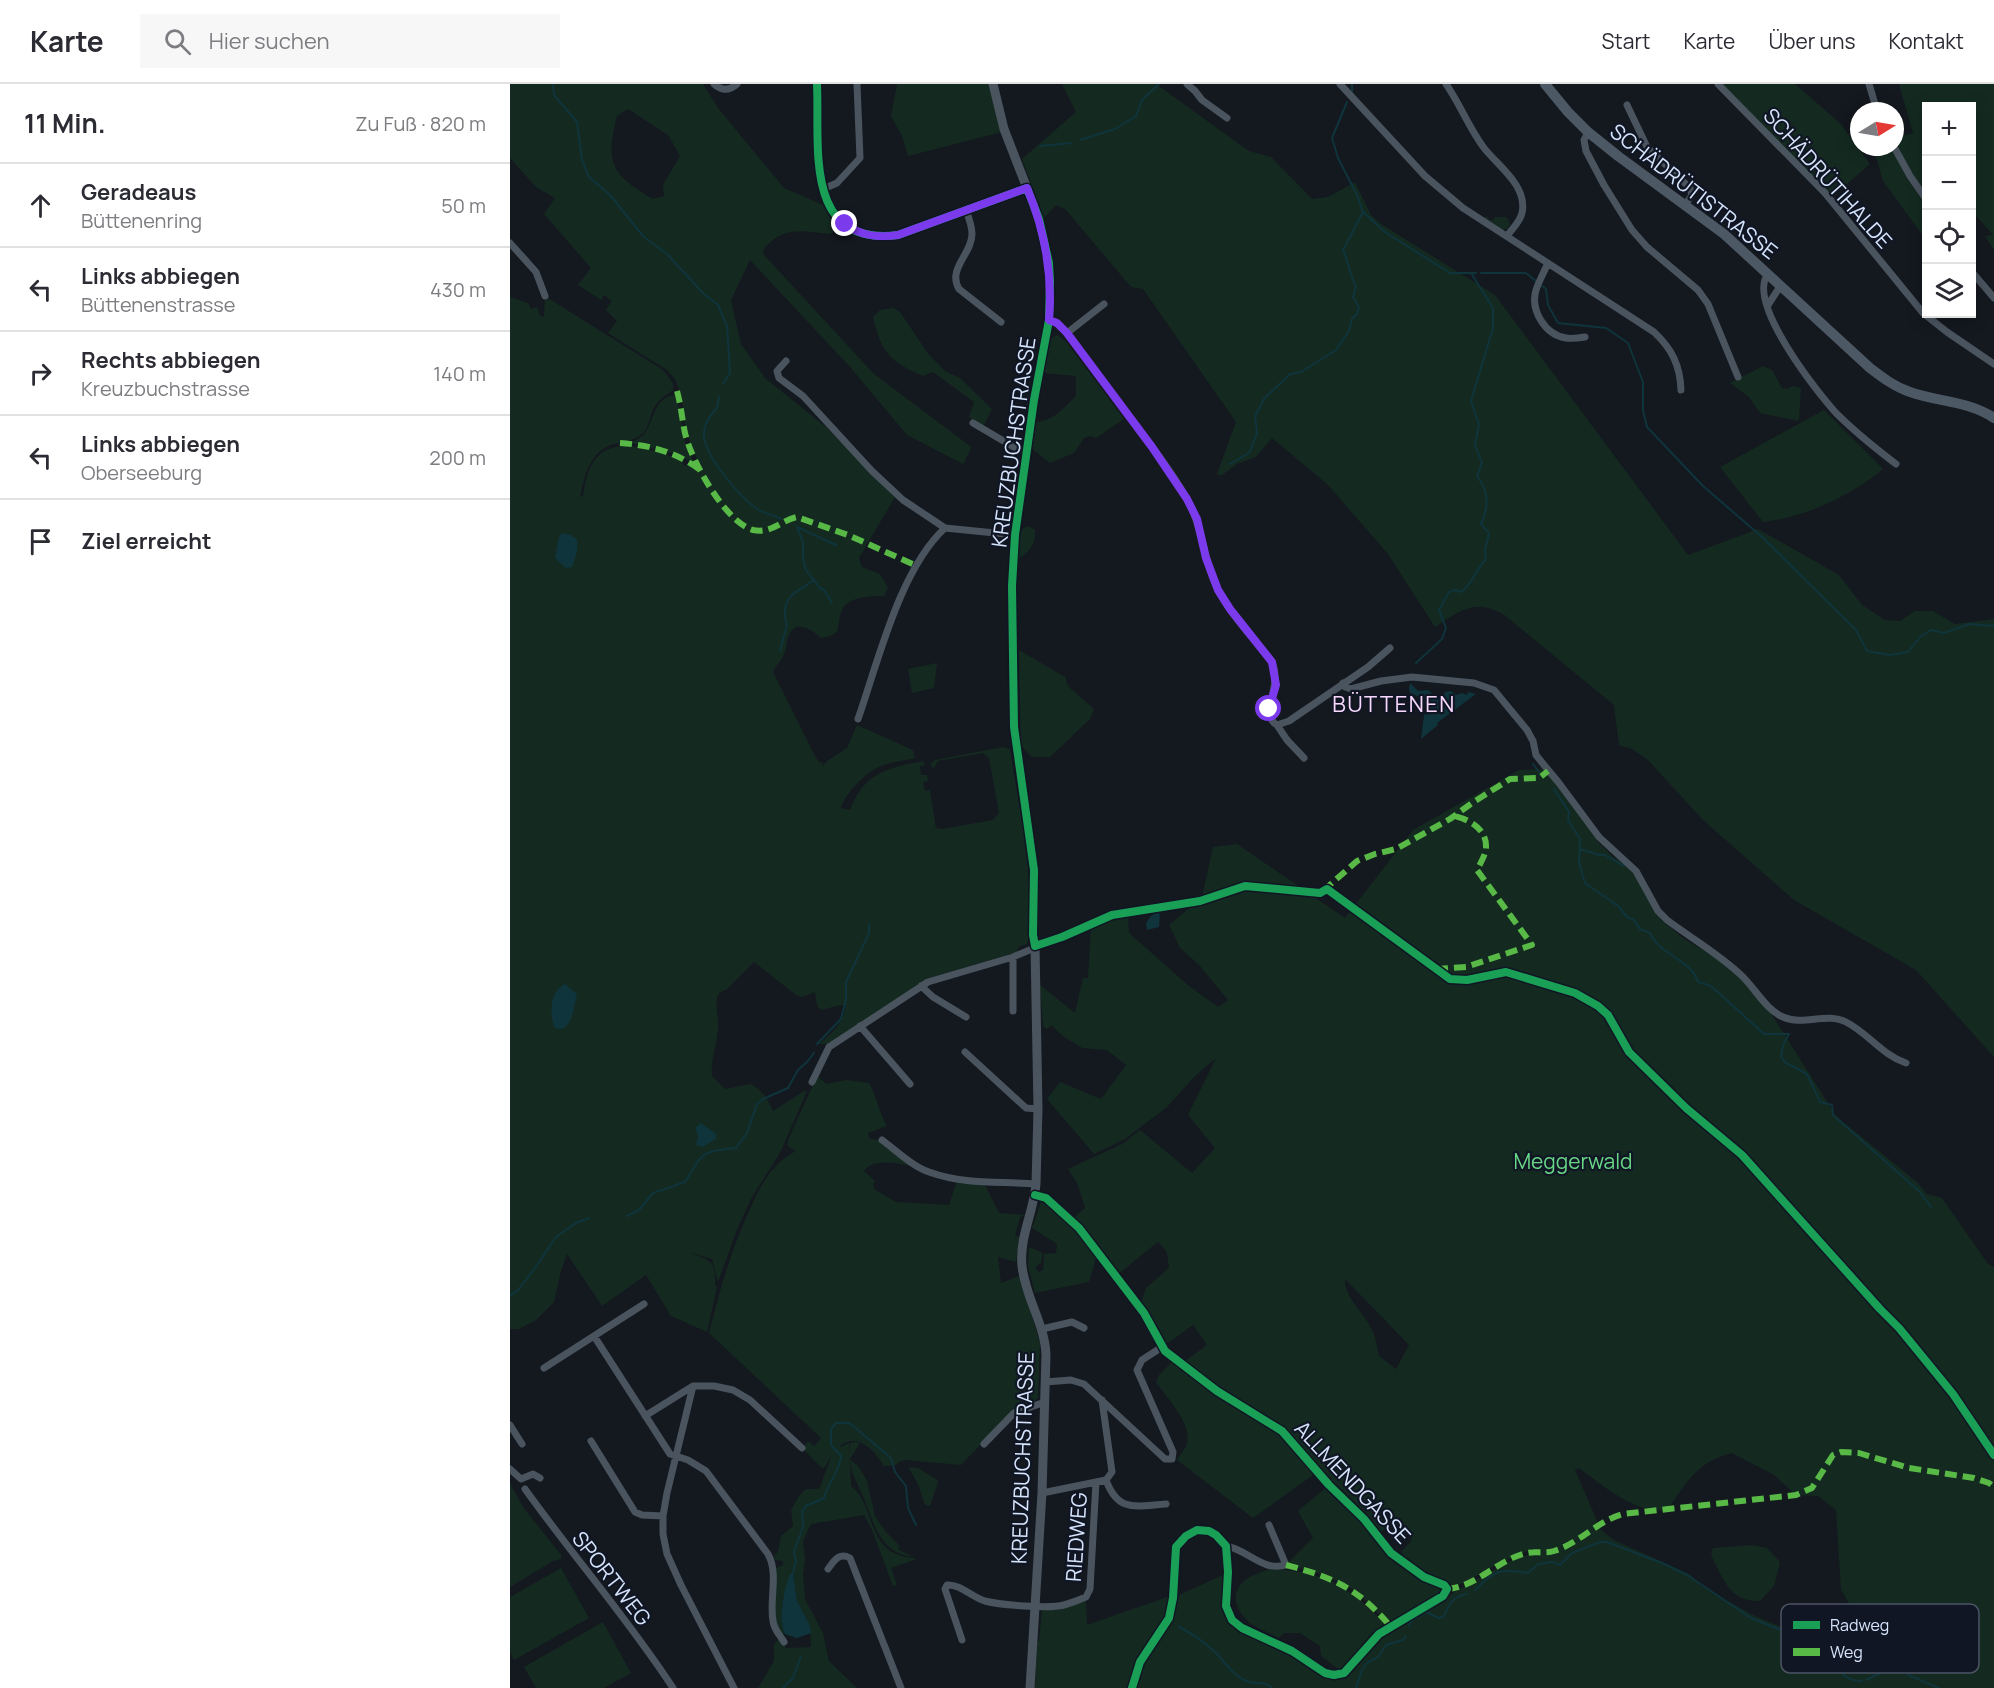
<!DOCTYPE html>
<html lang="de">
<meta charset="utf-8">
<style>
:root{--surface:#fff;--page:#f7f7f7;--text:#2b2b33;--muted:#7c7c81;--line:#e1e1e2}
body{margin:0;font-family:Manrope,sans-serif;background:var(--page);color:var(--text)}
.controls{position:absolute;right:18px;top:18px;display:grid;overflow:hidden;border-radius:0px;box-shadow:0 3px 15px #0003}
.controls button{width:54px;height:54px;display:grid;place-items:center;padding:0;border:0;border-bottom:2px solid var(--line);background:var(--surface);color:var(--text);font:30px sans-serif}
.compass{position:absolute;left:1340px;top:18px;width:54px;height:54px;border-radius:50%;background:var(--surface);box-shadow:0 3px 15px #0003;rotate:79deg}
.stop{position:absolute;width:18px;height:18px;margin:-14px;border:4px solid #7c3aed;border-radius:50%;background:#fff}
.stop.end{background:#7c3aed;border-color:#fff;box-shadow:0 2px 6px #0008}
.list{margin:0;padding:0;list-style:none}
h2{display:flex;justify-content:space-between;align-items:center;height:78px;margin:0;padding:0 24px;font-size:26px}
h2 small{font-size:20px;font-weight:400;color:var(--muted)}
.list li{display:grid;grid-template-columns:39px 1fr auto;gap:18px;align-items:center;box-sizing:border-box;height:84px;padding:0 24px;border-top:2px solid var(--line)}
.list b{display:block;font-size:22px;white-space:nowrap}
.list p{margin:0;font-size:20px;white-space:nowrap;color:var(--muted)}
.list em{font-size:20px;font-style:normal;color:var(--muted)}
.icon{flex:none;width:33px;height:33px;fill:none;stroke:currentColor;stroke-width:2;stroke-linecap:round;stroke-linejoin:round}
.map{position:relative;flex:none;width:1484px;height:1604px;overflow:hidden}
header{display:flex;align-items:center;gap:36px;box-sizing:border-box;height:84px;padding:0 30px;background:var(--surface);border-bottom:2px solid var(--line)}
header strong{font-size:28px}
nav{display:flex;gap:33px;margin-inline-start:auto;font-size:21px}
.search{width:420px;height:54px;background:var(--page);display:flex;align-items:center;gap:15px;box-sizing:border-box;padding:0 21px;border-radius:0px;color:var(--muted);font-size:22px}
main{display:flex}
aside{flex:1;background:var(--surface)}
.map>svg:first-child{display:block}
</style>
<header>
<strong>Karte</strong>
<div class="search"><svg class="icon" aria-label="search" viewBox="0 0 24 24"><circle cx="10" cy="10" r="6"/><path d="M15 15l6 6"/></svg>Hier suchen</div>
<nav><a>Start</a><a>Karte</a><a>Über uns</a><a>Kontakt</a></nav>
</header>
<main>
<aside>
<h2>11 Min.<small>Zu Fuß · 820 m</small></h2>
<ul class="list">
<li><svg class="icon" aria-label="ahead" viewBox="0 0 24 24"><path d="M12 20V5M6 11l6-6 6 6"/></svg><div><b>Geradeaus</b><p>Büttenenring</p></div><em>50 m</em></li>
<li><svg class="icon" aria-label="left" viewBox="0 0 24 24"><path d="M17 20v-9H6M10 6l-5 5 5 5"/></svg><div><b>Links abbiegen</b><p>Büttenenstrasse</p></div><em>430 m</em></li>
<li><svg class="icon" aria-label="right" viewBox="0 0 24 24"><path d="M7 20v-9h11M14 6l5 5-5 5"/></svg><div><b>Rechts abbiegen</b><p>Kreuzbuchstrasse</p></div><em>140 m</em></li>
<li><svg class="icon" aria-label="left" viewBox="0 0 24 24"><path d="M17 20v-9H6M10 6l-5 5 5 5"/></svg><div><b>Links abbiegen</b><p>Oberseeburg</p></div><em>200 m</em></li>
<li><svg class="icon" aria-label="arrive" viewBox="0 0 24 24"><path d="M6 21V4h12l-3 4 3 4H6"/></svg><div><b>Ziel erreicht</b></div></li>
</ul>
</aside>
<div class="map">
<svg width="1484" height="1604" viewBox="0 0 1484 1604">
<rect width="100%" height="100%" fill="#14181f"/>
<!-- green -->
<path fill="#142a20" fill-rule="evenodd" d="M0 0H193L208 24 274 104 313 121 326 145 321 150C292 147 273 141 253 166L254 171 364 290 460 362 461 365 453 380 397 351 340 283 240 176 221 216 231 260 255 294 316 343 385 413 349 474 352 483 370 490 378 504 374 512C362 512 341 512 333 524 329 530 329 541 327 548L320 552 311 554C300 544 284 534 278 554 276 558 277 564 275 568 273 575 266 581 263 588L305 672 309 678 313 679 312 683 317 677 337 664 347 641 403 666 405 674C394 677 381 678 371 682 356 688 335 709 331 724L340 726C354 689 377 684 413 677L415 681 410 682 411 691H417L418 697 413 698 415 707 420 706 426 744 432 745 483 736 489 729 479 674 473 669 428 677 424 684 422 683 421 679 425 676 493 663 500 665 516 762 519 797V853L517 860 508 863 507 868 420 894 317 960H309C322 949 334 939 336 921H331L311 926 307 922 305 908 292 913 286 911 244 878 217 905 209 909C204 920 208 927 208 938 209 957 200 974 202 992L215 1005 241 1000C253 1007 257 1014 263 1027L294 1007H297L271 1067 242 1113 228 1143 208 1198 202 1175 179 1168C199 1177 206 1174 205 1201L207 1203 197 1248 161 1232 136 1191 92 1222 57 1170 51 1187 44 1218 26 1236 9 1245H0V213L18 219 21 225 27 223 30 232 34 233 35 213 41 216 153 286 163 299V306C157 311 149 315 145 322 140 330 140 340 134 348 127 355 118 357 108 359 81 364 75 389 70 413L73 412C75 400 77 387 84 377 103 349 146 367 171 376L174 382 179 380 189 388 191 386 175 345 172 313 165 295 157 286 98 249 107 237 96 226 102 217 94 211 91 216 68 201 81 184 34 130 45 114 26 103 0 74ZM118 25 158 51 170 72 153 101 154 112 143 115C101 90 95 80 107 32Z
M387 0H480L492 48 398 72 392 52 381 32Z
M552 0H646L739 67 761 73 802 115 818 113 845 98 861 131 871 140 985 211 1178 471 1248 445 1329 491 1352 521 1375 536 1390 537 1405 527H1423L1445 540 1484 535V973L1406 886 1284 816 1193 736 1137 675 1122 665 1109 661 1104 621 993 530C964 514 950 527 925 543L878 470 817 400 762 354 746 373 727 380 711 392 707 390 726 338 633 205 621 203 556 126 546 121 534 134 512 75 566 28Z
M1213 0H1285L1331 40 1360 80 1322 113Z
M1389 0H1484V166L1475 152 1483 151 1468 134 1462 130V22H1416V107H1414C1404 92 1385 72 1385 54L1403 49Z
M1358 63H1381L1395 91 1416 121V156L1373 97 1367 76Z
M973 133H978L979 136H984V133H995L998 135 1000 141 997 145 991 146Z
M383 224 390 228 419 271 435 287 450 294 482 325 473 343 459 333 464 318 423 288 413 292C380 278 371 268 363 233L370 226Z
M548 251 557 259 614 335 586 354 580 352 574 354 564 369 540 379 522 365 526 338C543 337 554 324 566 312V292L533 289 540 257 543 253Z
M1253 282 1262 286 1272 304 1277 305 1283 302 1291 304 1289 337 1250 329 1239 313 1220 299Z
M165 311 169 321 175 358 184 379 165 370 121 359C127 355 133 353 136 347 145 333 145 313 165 311Z
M1314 326 1373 385C1343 411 1293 434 1253 438L1210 383Z
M518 442 525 446C527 459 518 470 507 475 508 463 505 446 518 442Z
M509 566 555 593 558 602 584 625 580 635 540 673H522L511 662Z
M427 579 424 604 402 609 398 585Z
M1038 685 1089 759 1102 772 1123 786 1151 836 1174 855 1205 873 1220 884 1259 926 1326 1032 1408 1099 1417 1110 1432 1114 1478 1180 1484 1183V1604H525L527 1558 529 1557 532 1526H550L576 1517 577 1541 660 1512 665 1513 715 1490 722 1538 824 1593 857 1566H861L879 1547 946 1507 998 1478 1024 1469 1022 1465 992 1478 947 1502H940L920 1494 892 1476 894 1474 891 1468 902 1456C895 1440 879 1440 867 1451L806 1389 743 1434 667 1376C670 1370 676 1364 677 1359 682 1339 656 1313 646 1298L649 1291 665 1275 671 1280 697 1261 683 1241 654 1262 631 1219 636 1204 659 1184 657 1168 648 1158 607 1191 563 1134 575 1124 568 1101 558 1085 612 1060 630 1046 682 1089 705 1064 678 1031 706 974 685 992 657 1023 615 1055 584 1070 537 1015 550 998 591 1015 616 981 597 966 572 964 554 953 541 941 537 945 533 942 530 901 565 929 573 894H578L581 842 592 836 618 830 619 849 679 902 708 923 718 916 689 881 670 864 659 841 692 813 703 763 727 760 835 834 903 746 1009 686ZM835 1195 899 1261 886 1285 869 1272C867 1263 866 1253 861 1244 853 1228 834 1213 835 1195ZM1222 1369 1264 1391 1286 1411 1308 1412 1326 1426 1331 1505 1342 1525 1343 1539 1328 1557 1313 1561 1243 1531 1191 1502 1181 1491 1104 1456 1091 1446 1065 1386 1069 1384C1095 1403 1123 1429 1157 1426 1178 1398 1186 1378 1222 1369Z
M307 992 317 1000 337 996 359 999C367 1013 369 1028 377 1042L358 1049 359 1054 370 1057 403 1082C388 1080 363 1073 354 1087L365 1097 363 1100 364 1105 386 1118 439 1121 447 1097 475 1101 489 1129 516 1131 510 1133 505 1152 509 1153 506 1178 488 1173 491 1199 510 1192 530 1259 528 1314 521 1321 494 1336 451 1381 395 1376 389 1378 387 1381 374 1382C364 1366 348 1348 330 1362L331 1363 339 1359 341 1402C363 1418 357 1455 384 1469 391 1473 400 1473 407 1475L381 1484 387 1501 383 1502 362 1446 354 1431 301 1440 293 1457 295 1476 293 1490 295 1515 313 1549 319 1577 347 1604H248L264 1577V1561L269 1554 273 1557 276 1564 301 1563 300 1543 287 1517 283 1489C274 1501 268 1536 275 1550L272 1551 268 1546 264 1530H266L264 1526 265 1485 273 1481V1477L265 1476 264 1472 268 1468 271 1452 283 1442 281 1426 289 1412 296 1405H309L322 1371 315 1383 312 1384 295 1367 294 1363 298 1357 304 1362 311 1354 199 1249C210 1205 221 1166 240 1125 247 1109 256 1090 270 1078 274 1074 280 1071 285 1067L278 1062V1056Z
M532 1115 536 1116 565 1141 587 1171 579 1198 525 1209 518 1182 519 1163 533 1169 531 1179 525 1183 529 1188 533 1186 534 1170 546 1169 547 1160 522 1144Z
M346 1358 350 1359 340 1375 349 1383 357 1397 365 1432 376 1448 390 1462 388 1465 403 1473C371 1469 365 1443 355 1417 345 1391 338 1390 340 1359Z
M398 1383 408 1384 427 1396 428 1398 420 1422 415 1421 408 1400Z
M0 1399 13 1423 51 1471V1475L43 1477 0 1503Z
M818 1402 850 1433 877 1468 933 1502 934 1509 888 1536C872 1540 860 1520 850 1511 830 1494 803 1488 779 1481L778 1479 803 1454 788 1427Z
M1242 1461 1257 1464 1270 1478 1264 1502 1250 1517C1219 1518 1213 1494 1201 1471L1203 1464Z
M51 1484 79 1534 4 1576 0 1568V1513Z
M759 1485C816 1488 836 1500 875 1540 869 1544 861 1549 857 1555 848 1569 844 1579 828 1585L811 1572 810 1562 790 1549H774L769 1554C761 1550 751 1546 743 1541 729 1532 718 1512 733 1498 740 1491 751 1489 759 1485Z
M93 1538 121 1589 94 1604H26L14 1583Z"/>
<!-- water -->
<path fill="#0f343c" d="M52 449 60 451 67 455V468L62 483 56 484 45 474 49 453Z
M900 599 908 607 918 606 926 613 933 612 935 608 941 607 946 611 952 609 957 611 958 608 966 610 927 639 928 641 911 655 914 631 917 630 912 614 900 609 899 605Z
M646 828 650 830 649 843 637 846 636 839 640 833Z
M55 900 67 910C64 922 61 953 44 943 40 929 39 908 55 900Z
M191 1039 206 1050V1055L193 1063 186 1061 188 1052 185 1044Z
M283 1489 287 1517 300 1542 301 1549 287 1554 275 1550C268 1537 274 1504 280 1490Z"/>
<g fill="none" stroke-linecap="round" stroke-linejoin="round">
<!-- stream -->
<path stroke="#0f343c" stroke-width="2" d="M43 0 44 11 67 38 72 76 79 93 100 111 133 152 157 170 193 209 208 221 217 242 220 289 213 300
M842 7V0
M837 18 822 54 828 74 847 111 853 128 875 148 940 189H966
M570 56 605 45 626 32 632 16 649 0
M530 62 561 59
M971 189H1016L1036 205 1038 221 1048 239 1096 244 1118 259 1133 298V326L1137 343 1193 402 1252 453 1346 546 1357 567 1380 571 1398 568 1410 553 1421 546 1434 549 1459 540 1484 542
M209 313 207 324C200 331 193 342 194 353 196 373 232 416 249 426 256 430 264 431 271 435
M720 380 739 369 747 349 745 332 754 315 780 290 791 288 826 266 839 247 842 235 847 230 849 223 843 213 846 202C839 190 839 179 833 166L853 128
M287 443 293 458V475L296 486 310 504 314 506 322 519
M287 443 326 461
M270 567 277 540C274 535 275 532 275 526 276 508 294 506 304 495
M906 579 932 555 936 544 929 526 939 508 945 506 951 508C963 500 966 485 976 475L975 466 979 449 971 440C979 422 979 408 967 392L972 379 965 361 969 340 961 317 983 244V224L961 189
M1023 680 1029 688
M1044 705 1059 728 1058 736 1070 755 1069 779 1075 799 1108 822 1117 833 1124 836 1130 845 1140 849C1150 872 1180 874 1188 898L1201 902 1254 950H1279L1273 961 1271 973 1276 979 1297 990 1310 1018 1322 1021 1323 1031 1410 1108 1421 1123
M1070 765 1089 771H1095L1114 782
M307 960 331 935 336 916V898L359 849V840
M117 1132 129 1126 143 1109 175 1098C193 1070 189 1067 226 1064L237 1049 247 1020 253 1015 278 1004 288 986 297 978 304 969
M0 1212 8 1206 25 1184 46 1153 66 1139 79 1134
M283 1489 286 1477 284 1468 293 1443 292 1427 296 1422 314 1414C318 1399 330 1387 331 1372L321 1361V1345L326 1339H339L342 1341 381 1374 385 1388 396 1402 398 1424 406 1441
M965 1506C985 1486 990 1484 1018 1489L1028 1480 1042 1478 1050 1481 1062 1469 1090 1458H1097L1152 1479 1177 1491 1241 1534 1301 1558C1309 1565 1316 1562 1324 1566 1331 1585 1328 1596 1352 1597
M899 1542 902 1536 916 1528 929 1534 933 1533C942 1519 938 1515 957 1510
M669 1543C683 1550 697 1560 708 1571 716 1580 724 1592 736 1597 745 1601 754 1596 762 1604
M1398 1591 1429 1604
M1356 1596 1381 1584 1389 1588
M273 1604 283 1594 291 1572
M846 1604 852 1586 857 1579 868 1573 876 1561 893 1556 896 1552"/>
<!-- minor -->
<path stroke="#4a545f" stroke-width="7" d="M204 0C212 7 219 7 227 0
M307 0C310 61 292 163 388 151L517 104
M677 0 685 7 692 16 717 34
M830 0 915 92 953 124 1144 248C1162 265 1170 281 1171 306
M936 0C950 20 959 44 974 64 988 82 1018 102 1012 129 1010 138 1002 145 997 152
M1208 0 1315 109 1413 229 1437 248 1484 280
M1359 0 1367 27
M1117 21 1137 63 1180 104 1182 111 1175 121
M1078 48 1074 56 1076 67 1094 101 1122 146 1137 163 1188 206 1198 220 1228 293
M1384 63 1400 92 1416 115
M313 105 327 99 350 74 347 0
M456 126C459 134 462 142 462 150 462 170 437 185 449 205L491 238
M0 159 26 188 35 212
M1038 179C1034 188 1029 197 1026 206 1020 226 1035 251 1056 254 1062 255 1069 254 1075 253
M1462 188 1484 214
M1258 190C1236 218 1306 307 1326 329 1345 348 1365 364 1386 380
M1258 221 1271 201
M539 236 547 239 557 249C581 282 606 315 631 348 647 369 664 391 677 415 691 440 693 470 704 497 716 526 740 550 759 574 777 597 747 630 767 641L779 637 858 583 880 564
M557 249 594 220
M276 277 267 287 269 294 293 312 362 387 393 416 435 444
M463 339 507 365 516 367
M833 599 835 603 841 605 871 597 902 593 964 599 984 606 1017 646 1023 657 1026 671 1034 681 1049 699 1089 753 1126 787 1148 827 1157 836C1181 854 1209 870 1231 891 1245 904 1256 926 1273 933 1293 942 1317 928 1336 938 1358 949 1372 971 1396 979
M348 635C368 578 390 485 435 444L505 451
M767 641 777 656 794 674
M503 873V927
M411 902 423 913 456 933
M350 942 400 1000
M455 968 516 1024 528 1025
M302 998 319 963 418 898 503 873 602 831 690 817
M372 1056C387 1067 402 1082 419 1088 455 1101 490 1097 526 1100
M525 1111 536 1114 569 1144 634 1229 655 1267 707 1307 772 1347 819 1401 854 1435 881 1469 914 1493 934 1501 937 1505 933 1512 869 1550 834 1589 824 1591 815 1589 782 1567 732 1544 722 1536 716 1522 718 1488 716 1462 706 1451 699 1447 687 1446 676 1452 666 1463 663 1514 659 1534 630 1578 622 1604
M532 1245 562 1238 574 1244
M84 1252 160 1370 178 1376 196 1387 258 1470C269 1490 259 1515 263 1537 264 1546 270 1551 274 1558
M34 1284 134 1220
M535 1298 561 1296 574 1300 655 1375H662L663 1368 627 1286 632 1276 652 1263
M183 1302 157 1409 153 1432V1450L157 1470 171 1501 224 1604
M135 1332 183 1302H204L223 1306 240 1316 292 1364
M0 1341 12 1360
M81 1357 125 1428 132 1431 153 1432
M474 1360 504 1329 535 1318
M0 1385 11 1395 23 1390 30 1394
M596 1396C608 1429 626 1422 656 1420
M15 1405C63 1472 118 1535 163 1604
M532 1409 596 1396 602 1388 592 1316
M716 1462C737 1465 752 1488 776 1481L759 1441
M318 1485C324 1477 329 1468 340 1474L391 1604
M452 1556 435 1505 437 1501C450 1500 462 1513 475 1517 490 1521 539 1525 554 1521 561 1519 569 1516 576 1513L580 1505 586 1398"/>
<!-- tertiary -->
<path stroke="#4a545f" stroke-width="9" d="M483 0 494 45 529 135 539 179 540 197 539 236 524 316 505 451 502 502 504 643 524 786 523 851 525 862 528 1025 526 1100C524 1127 509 1153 512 1182 515 1213 535 1240 536 1271L532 1409 520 1604"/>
<!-- secondary -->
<path stroke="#4d5865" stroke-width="10" d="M1035 0 1058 28 1078 48 1108 72 1214 150 1360 284C1373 294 1385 303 1400 308 1428 318 1459 317 1484 334"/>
<!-- quiet -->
<path stroke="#58b947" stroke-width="6" stroke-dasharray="12 6" stroke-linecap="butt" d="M167 307C171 321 172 335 175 349 181 376 215 438 243 446 261 450 272 436 287 433L338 451 407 482
M110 359C139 361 167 368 190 386
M813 807 847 777 865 770 886 765 940 735 962 719 1000 695 1029 694 1038 687
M926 885 956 883 1022 861 967 786C970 780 976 770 976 764 977 745 960 736 945 732
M776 1481C822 1493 848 1504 880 1542
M937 1505C967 1503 988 1475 1017 1469 1025 1467 1035 1470 1044 1467 1070 1459 1087 1437 1113 1430L1286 1411 1302 1404 1323 1371 1331 1368 1349 1369 1399 1384 1464 1394 1479 1399 1484 1403"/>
<defs>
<path id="cycleway" d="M307 0C310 61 292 163 388 151L517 104 529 135 539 179 540 197 539 236 524 316 505 451 502 502 504 643 524 786 523 851 525 862
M525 862 552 853 602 831 690 817 735 802 810 809 817 805 940 895 957 896 996 888 1065 909 1088 922 1098 931 1119 968 1176 1024 1232 1071 1370 1225 1389 1244 1443 1310 1484 1371
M525 1111 536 1114 569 1144 634 1229 655 1267 707 1307 772 1347 819 1401 854 1435 881 1469 914 1493 934 1501 937 1505 933 1512 869 1550 834 1589 824 1591 815 1589 782 1567 732 1544 722 1536 716 1522 718 1488 716 1462 706 1451 699 1447 687 1446 676 1452 666 1463 663 1514 659 1534 630 1578 622 1604"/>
</defs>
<!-- cycleway casing -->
<use href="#cycleway" stroke="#101624" stroke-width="11"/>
<!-- cycleway -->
<use href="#cycleway" stroke="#1a9f57" stroke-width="8"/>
</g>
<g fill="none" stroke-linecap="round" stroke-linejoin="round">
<!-- route -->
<path stroke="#7c3aed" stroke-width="8" d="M335 140C351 152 368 154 388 151L517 104C535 147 543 189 539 236L547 239 557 249 642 363 677 415 687 435 696 474 708 506 720 525 762 578 766 601 759 625"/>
</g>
<g text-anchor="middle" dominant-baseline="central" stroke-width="4.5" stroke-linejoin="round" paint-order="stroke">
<!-- street labels -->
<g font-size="21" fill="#d6e4fc" stroke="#101624">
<text transform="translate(1318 94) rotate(48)">SCHÄDRÜTIHALDE</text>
<text transform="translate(1184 107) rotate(38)">SCHÄDRÜTISTRASSE</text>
<text transform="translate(503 358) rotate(-82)">KREUZBUCHSTRASSE</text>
<text transform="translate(512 1374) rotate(-88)">KREUZBUCHSTRASSE</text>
<text transform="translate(843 1398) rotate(47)">ALLMENDGASSE</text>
<text transform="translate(566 1453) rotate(-86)">RIEDWEG</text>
<text transform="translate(102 1494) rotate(52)">SPORTWEG</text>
</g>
<!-- park labels -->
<g font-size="21" fill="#67d786" stroke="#101624">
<text x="1063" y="1077">Meggerwald</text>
</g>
<!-- neighbourhood labels -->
<g font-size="22" letter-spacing="1.5" fill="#f8d8fc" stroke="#101624">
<text x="884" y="620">BÜTTENEN</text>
</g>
</g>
<!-- legend -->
<rect x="1271" y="1520" width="198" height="69" rx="9" fill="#101624" stroke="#4b5465" stroke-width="1.5"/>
<rect x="1283" y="1537" width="27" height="8" fill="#1a9f57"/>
<rect x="1283" y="1564" width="27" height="8" fill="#58b947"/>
<g font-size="16" fill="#d6e4fc">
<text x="1320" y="1547">Radweg</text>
<text x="1320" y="1574">Weg</text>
</g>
</svg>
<div class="controls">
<button>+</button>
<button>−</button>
<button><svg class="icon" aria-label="locate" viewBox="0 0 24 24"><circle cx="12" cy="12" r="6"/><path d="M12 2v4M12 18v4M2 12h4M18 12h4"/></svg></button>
<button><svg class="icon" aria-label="layers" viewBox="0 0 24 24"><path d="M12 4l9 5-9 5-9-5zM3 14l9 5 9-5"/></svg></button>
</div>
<svg class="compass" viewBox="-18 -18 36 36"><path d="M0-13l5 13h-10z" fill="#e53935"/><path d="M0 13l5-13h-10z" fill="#7c7c81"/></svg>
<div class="stop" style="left:759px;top:625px"></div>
<div class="stop end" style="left:335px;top:140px"></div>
</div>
</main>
